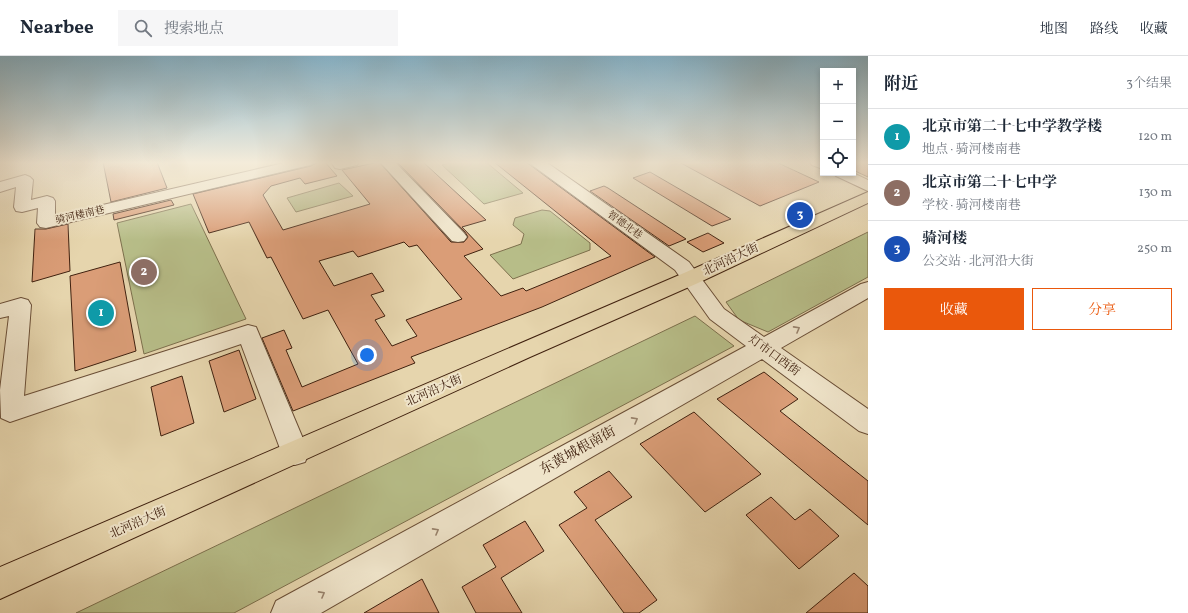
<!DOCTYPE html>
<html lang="zh">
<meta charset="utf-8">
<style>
:root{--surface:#fff;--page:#f6f6f7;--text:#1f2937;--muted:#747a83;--line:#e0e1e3;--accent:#ea580c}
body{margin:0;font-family:Vollkorn,"Noto Serif SC",serif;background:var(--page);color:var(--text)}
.controls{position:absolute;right:12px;top:12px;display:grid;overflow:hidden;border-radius:0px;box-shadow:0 2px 6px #0003}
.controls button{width:36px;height:36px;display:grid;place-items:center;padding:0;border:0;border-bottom:1px solid var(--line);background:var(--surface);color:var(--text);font:20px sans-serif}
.you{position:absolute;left:367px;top:299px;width:14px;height:14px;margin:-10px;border:3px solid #fff;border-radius:50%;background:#1a73e8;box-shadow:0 0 0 6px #1a73e833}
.badge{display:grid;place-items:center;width:26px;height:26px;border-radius:50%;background:var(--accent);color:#fff;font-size:13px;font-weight:700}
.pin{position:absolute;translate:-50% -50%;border:2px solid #fff;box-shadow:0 1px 4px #0006}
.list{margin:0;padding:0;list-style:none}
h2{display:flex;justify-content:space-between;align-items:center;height:52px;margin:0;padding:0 16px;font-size:17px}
h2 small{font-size:13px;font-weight:400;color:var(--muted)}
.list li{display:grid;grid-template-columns:26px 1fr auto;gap:12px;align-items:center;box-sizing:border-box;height:56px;padding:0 16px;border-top:1px solid var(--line)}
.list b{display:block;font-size:15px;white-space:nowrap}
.list p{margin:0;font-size:13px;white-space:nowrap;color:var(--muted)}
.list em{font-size:13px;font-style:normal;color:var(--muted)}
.actions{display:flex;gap:8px;padding:12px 16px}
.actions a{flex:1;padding:9px 0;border:1px solid var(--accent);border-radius:0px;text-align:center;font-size:14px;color:var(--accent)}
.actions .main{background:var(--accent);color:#fff}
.icon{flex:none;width:22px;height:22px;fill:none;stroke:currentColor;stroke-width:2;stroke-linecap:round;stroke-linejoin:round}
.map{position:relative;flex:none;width:868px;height:557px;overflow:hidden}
header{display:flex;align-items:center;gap:24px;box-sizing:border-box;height:56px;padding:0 20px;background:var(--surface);border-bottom:1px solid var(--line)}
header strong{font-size:19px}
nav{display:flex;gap:22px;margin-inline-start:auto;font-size:14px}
.search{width:280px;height:36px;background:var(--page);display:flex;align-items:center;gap:10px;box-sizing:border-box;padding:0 14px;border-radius:0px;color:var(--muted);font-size:15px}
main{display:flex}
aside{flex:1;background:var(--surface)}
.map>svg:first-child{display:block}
</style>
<header>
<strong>Nearbee</strong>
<div class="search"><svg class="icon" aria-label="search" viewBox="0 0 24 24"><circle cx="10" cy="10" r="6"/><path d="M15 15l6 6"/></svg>搜索地点</div>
<nav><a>地图</a><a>路线</a><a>收藏</a></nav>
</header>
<main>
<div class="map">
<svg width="868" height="557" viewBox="0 0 868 557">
<rect width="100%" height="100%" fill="#e6d5ad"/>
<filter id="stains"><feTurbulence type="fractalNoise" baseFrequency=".005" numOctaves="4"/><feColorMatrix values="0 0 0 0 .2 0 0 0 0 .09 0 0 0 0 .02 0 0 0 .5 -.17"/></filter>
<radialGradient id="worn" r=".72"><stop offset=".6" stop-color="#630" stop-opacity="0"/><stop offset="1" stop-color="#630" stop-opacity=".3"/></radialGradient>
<!-- green -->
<path fill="#b7bd88" stroke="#7c6f4c" d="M454 106H486L523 137 484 148 442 109Z
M339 127 353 140 296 156 287 142Z
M191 148 246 263 144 298 117 167Z
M542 154 550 155 590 187V194L513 223 490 199 521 188 524 178 513 169 515 162Z
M868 176V221L768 276 739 264 726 246Z
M695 260 734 290 234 557H76Z"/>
<!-- building -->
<path fill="#da9d77" stroke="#40210f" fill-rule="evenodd" d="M103 106H157L167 132 111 146Z
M318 106H325L337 120 305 128 300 122 271 130 263 139 283 174 370 148 342 114 379 106 451 186H464L468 181 465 176 397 106H423L486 164 462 171 483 193 464 200 501 240 523 232 526 235 611 200 494 106H526L655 201 542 251 411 301 415 307 293 355 262 282 284 274 292 292 286 294 302 331 358 308 328 254 303 263 271 201 267 202 249 166 209 177 193 138 311 110ZM404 186 409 191 417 189 462 243 406 264 417 280 392 290 375 264 385 260 371 239 384 235 372 217 334 230 319 205 353 195 358 201Z
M679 106H776L819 126 760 150Z
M853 106H868V121L853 114Z
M650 116 731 163 712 170 633 122Z
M604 130 608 132 686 183 669 190 590 135Z
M171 144 174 149 114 164 113 158Z
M68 168 70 215 32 226 35 173H46Z
M708 177 724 187 703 196 687 186Z
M120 206 136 295 75 315 70 220Z
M239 294 256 343 224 356 209 305Z
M764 316 798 343 780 355 868 425V469L717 343Z
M182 320 194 367 161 380 151 331Z
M694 356 761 418 705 456 640 388Z
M609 415 632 441 595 464 657 544 639 557H624L559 469 587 452 574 436Z
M771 441 795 464 810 453 839 480 799 513 746 459Z
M525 465 544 495 501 522 522 557H476L462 531 496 511 483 489Z
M854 517 868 530V557H806Z
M422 523 439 557H364Z"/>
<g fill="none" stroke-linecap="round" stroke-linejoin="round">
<defs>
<path id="minor" d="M288 106H313L311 109 306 110 46 172 40 171 37 167 38 152 22 156 16 155 14 151 16 131 0 136V126L25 119 30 121 33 124 31 144 47 140 53 142 55 145V160Z
M331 106H359L357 109 340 113 335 112Z
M380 106H395L464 177 467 181 464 185 458 186 452 185Z
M530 106H546L689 206 724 253 764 281 861 228 868 226V242L781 292 868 353V378L859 375 762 303 321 557H271L276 545 746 290 710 263 675 214 532 109Z
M810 106H823V113L812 109Z
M833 117H853L868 124V135L836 120Z
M21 242 28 244 31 249 24 340 248 269 256 271 309 397 305 406 295 409 285 406 241 288 10 366 1 362 0 334 9 260 0 262V248Z"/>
<path id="major" d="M868 136V147L698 227 530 301 0 543V511L684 217Z"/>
</defs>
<!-- minor casing -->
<use href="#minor" stroke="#6a4e36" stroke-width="2"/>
<!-- major casing -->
<use href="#major" stroke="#40210f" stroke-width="2"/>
<!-- minor -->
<use href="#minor" fill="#efe4ca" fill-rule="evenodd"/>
<!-- major -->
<use href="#major" fill="#e6d5ad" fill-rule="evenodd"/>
</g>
<!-- one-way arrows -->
<defs><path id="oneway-chevron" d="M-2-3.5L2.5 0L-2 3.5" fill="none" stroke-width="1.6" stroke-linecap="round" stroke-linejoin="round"/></defs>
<g stroke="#98826c">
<use href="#oneway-chevron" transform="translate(797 273) rotate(-29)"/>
<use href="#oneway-chevron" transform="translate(635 364) rotate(-29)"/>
<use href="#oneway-chevron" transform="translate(436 475) rotate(-29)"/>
<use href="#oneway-chevron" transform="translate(322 538) rotate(-29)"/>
</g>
<!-- sky -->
<linearGradient id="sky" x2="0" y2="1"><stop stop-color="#87b6ce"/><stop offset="0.58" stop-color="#f4ecda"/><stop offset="1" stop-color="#f4ecda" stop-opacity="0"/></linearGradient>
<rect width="868" height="184" fill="url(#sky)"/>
<g text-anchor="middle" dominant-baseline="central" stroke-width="4" stroke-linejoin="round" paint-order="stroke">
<!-- far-street labels -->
<g font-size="10" fill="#40210f" stroke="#efe4ca">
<text transform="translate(80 159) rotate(-13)">骑河楼南巷</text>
<text transform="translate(625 169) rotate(36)">智德北巷</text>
</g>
<!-- street labels -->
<g font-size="12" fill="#40210f" stroke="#efe4ca">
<text transform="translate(731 204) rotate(-25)">北河沿大街</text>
<text transform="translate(774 300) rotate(36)">灯市口西街</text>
<text transform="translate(434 335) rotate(-24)">北河沿大街</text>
<text transform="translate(138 467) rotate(-24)">北河沿大街</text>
</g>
<!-- near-street labels -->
<g font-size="14" fill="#40210f" stroke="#efe4ca">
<text transform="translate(578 395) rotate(-29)">东黄城根南街</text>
</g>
</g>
<rect width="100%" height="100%" filter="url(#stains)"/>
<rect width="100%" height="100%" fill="url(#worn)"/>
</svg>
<div class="controls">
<button>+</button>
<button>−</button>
<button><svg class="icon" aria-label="locate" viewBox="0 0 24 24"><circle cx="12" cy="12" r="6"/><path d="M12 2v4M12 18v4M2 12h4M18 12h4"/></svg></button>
</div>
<div class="you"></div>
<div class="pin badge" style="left:101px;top:257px;background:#0f9aa8">1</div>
<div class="pin badge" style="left:144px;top:216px;background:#8d6e63">2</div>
<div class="pin badge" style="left:800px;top:159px;background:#1a4fb4">3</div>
</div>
<aside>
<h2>附近<small>3个结果</small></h2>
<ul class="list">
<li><span class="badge" style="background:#0f9aa8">1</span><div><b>北京市第二十七中学教学楼</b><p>地点 · 骑河楼南巷</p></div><em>120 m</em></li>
<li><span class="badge" style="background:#8d6e63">2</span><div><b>北京市第二十七中学</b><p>学校 · 骑河楼南巷</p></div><em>130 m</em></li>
<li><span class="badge" style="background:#1a4fb4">3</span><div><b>骑河楼</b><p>公交站 · 北河沿大街</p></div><em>250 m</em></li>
</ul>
<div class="actions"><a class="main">收藏</a><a>分享</a></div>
</aside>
</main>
